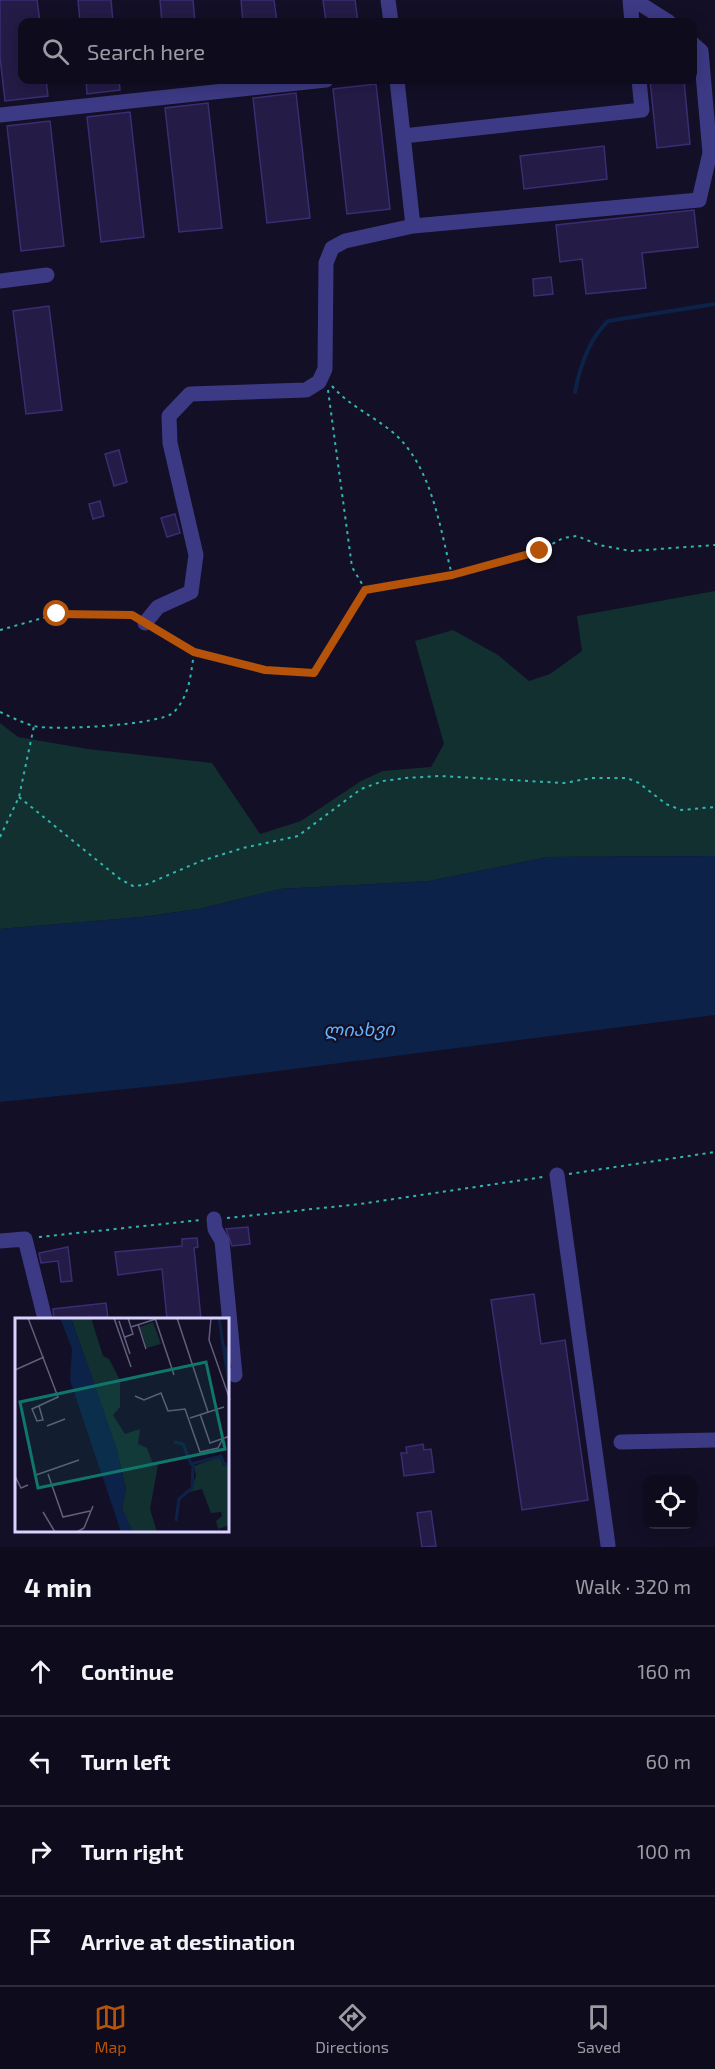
<!DOCTYPE html>
<meta charset="utf-8">
<style>
:root{--surface:#0e0b1c;--page:#171425;--text:#f1f3f6;--muted:#9b9ba3;--line:#2e2b3b;--accent:#b45309}
body{margin:0;font-family:"Exo 2","Noto Sans Georgian",sans-serif;background:var(--page);color:var(--text)}
.controls{position:absolute;right:18px;bottom:18px;display:grid;overflow:hidden;border-radius:12px;box-shadow:0 3px 15px #0003}
.controls button{width:54px;height:54px;display:grid;place-items:center;padding:0;border:0;border-bottom:2px solid var(--line);background:var(--surface);color:var(--text);font:30px sans-serif}
.stop{position:absolute;width:18px;height:18px;margin:-14px;border:4px solid #b45309;border-radius:50%;background:#fff}
.stop.end{background:#b45309;border-color:#fff;box-shadow:0 2px 6px #0008}
.list{margin:0;padding:0;list-style:none}
h2{display:flex;justify-content:space-between;align-items:center;height:78px;margin:0;padding:0 24px;font-size:26px}
h2 small{font-size:20px;font-weight:400;color:var(--muted)}
.list li{display:grid;grid-template-columns:39px 1fr auto;gap:18px;align-items:center;box-sizing:border-box;height:90px;padding:0 24px;border-top:2px solid var(--line)}
.list b{display:block;font-size:22px;white-space:nowrap}
.list em{font-size:20px;font-style:normal;color:var(--muted)}
.icon{flex:none;width:33px;height:33px;fill:none;stroke:currentColor;stroke-width:2;stroke-linecap:round;stroke-linejoin:round}
.map{position:relative;flex:none;width:715px;height:1547px;overflow:hidden}
.search{position:absolute;background:var(--surface);box-shadow:0 3px 15px #0003;left:18px;right:18px;top:18px;height:66px;display:flex;align-items:center;gap:15px;box-sizing:border-box;padding:0 21px;border-radius:12px;color:var(--muted);font-size:22px}
.sheet{height:438px;background:var(--surface)}
nav{display:flex;justify-content:space-around;align-items:center;box-sizing:border-box;height:84px;border-top:2px solid var(--line);background:var(--surface);font-size:16px;color:var(--muted)}
nav a{display:grid;justify-items:center;gap:3px}
nav .on{color:var(--accent)}
.map>svg:first-child{display:block}
</style>
<div class="map">
<svg width="715" height="1547" viewBox="0 0 715 1547">
<rect width="100%" height="100%" fill="#130f26"/>
<!-- green -->
<path fill="#12302f" d="M715 591V856L548 857 429 881 280 889 199 909 142 917 0 929V723L18 737 88 749 212 763 260 834 301 821 361 781 383 771 431 767 444 744 415 641 453 630 498 655 529 681 550 674 582 651 577 616Z"/>
<!-- water -->
<path fill="#0c2248" d="M715 856V1015L175 1084 0 1102V929L142 917 199 909 280 889 429 881 548 857Z"/>
<g fill="none" stroke-linecap="round" stroke-linejoin="round">
<!-- stream -->
<path stroke="#0c2248" stroke-width="4" d="M575 392C580 366 589 339 608 321L715 304"/>
</g>
<!-- building -->
<path fill="#241b47" stroke="#3b2d73" stroke-width="1.5" d="M0 0H37L40 22H22V80H46L48 96 5 101 0 57Z
M78 0H111L113 22H80Z
M160 0H193L195 22H162Z
M241 0H274L277 22H243Z
M323 0H355L358 22H326Z
M86 80H119L120 90 87 94Z
M650 80H684L690 144 657 148Z
M376 84 390 209 347 214 333 89Z
M296 93 310 218 267 223 253 98Z
M208 103 222 228 179 232 165 108Z
M130 112 144 237 101 242 87 117Z
M50 121 64 246 21 251 7 126Z
M604 146 607 179 524 189 520 156Z
M694 210 698 247 642 253 646 288 586 294 582 259 560 262 556 225Z
M551 277 553 294 534 296 533 279Z
M49 306 62 410 26 414 13 311Z
M119 450 127 482 114 486 105 454Z
M100 501 104 516 93 519 89 504Z
M175 514 180 533 167 537 161 518Z
M248 1227 250 1244 232 1246 226 1229Z
M197 1238 198 1247 194 1248 201 1319H167L162 1269 118 1275 115 1252 182 1246V1239Z
M68 1247 72 1281 61 1282 58 1261 41 1263 39 1253Z
M534 1294 541 1344 565 1340 588 1500 522 1510 491 1300Z
M106 1303 108 1319H54L53 1309Z
M423 1444 424 1450 431 1449 434 1472 404 1476 401 1453H407L406 1447Z
M431 1511 436 1546 422 1547 417 1513Z"/>
<g fill="none" stroke-linecap="round" stroke-linejoin="round">
<!-- path -->
<path stroke="#2fb8b0" stroke-width="2" stroke-dasharray="3 4.5" stroke-linecap="butt" d="M332 386C350 407 378 418 398 437 433 472 440 529 452 575
M328 390 352 567 365 589
M0 630 57 614 133 616
M156 630 194 652 265 670 314 673 365 590 452 575 540 551 563 538 577 536 599 545 631 551 715 545
M0 712C11 717 23 723 34 726 53 731 162 725 174 712 190 695 191 673 194 652
M19 797 120 879 133 886 145 885 201 861 243 848 298 836 361 789 383 781 406 778 440 776 564 783 592 778H627L639 783 666 804 681 810 715 807
M0 837 19 797 34 726
M569 1174 715 1152
M227 1218 360 1204 543 1177
M39 1237 201 1220"/>
<!-- minor -->
<path stroke="#3d3a85" stroke-width="15" d="M388 0 391 22
M630 0 632 22
M634 0 669 22
M397 80 413 226
M0 115 326 80
M403 136 642 110 639 80
M0 281 47 275
M145 623 158 607 191 592 196 555 170 443 169 416 190 394 306 390 319 382 325 369 326 263 332 248 345 241 413 226 699 200 710 153 701 51 692 43
M557 1175 608 1545
M214 1219 215 1229 222 1241 235 1375
M0 1241 25 1239 45 1319
M621 1442 715 1440"/>
</g>
<g fill="none" stroke-linecap="round" stroke-linejoin="round">
<!-- route -->
<path stroke="#b45309" stroke-width="8" d="M57 614 132 615 194 652 265 670 314 673 365 590 452 575 540 551"/>
</g>
<g text-anchor="middle" dominant-baseline="central" stroke-width="4.5" stroke-linejoin="round" paint-order="stroke">
<!-- water labels -->
<g font-size="18" font-style="italic" fill="#62b6ff" stroke="#130f26">
<text transform="translate(359 1029) rotate(-1)">ლიახვი</text>
</g>
</g>
<!-- overview -->
<g transform="translate(15 1318)">
<rect width="214" height="214" fill="#130f26"/>
<path d="M56 0H76L88 38 94 41 105 62V89L98 97 110 116 125 111 123 126 132 130 138 146 143 147 135 191 142 214H118L112 202 107 190 111 172 102 132ZM138 4 146 26 132 30 125 9ZM205 139 208 148 214 147 215 207 203 211 201 203 207 198 206 194 196 195 187 171 175 174 181 158 179 148Z" fill="#12302f"/>
<path d="M45 0 56 1 78 61 102 132 111 172 107 190 118 214H106L55 62 57 31Z" fill="#0c2248"/>
<path fill="none" stroke="#0c2248" stroke-width="3" d="M204 0 214 66M210 28 215 50M159 124 168 126 176 146 206 138 209 146H215M161 203 164 181 177 170 178 146"/>
<path fill="none" stroke="#625e7d" stroke-width="1.5" d="M13 0 43 79 17 91 22 103 28 102 24 88M99 0 116 49M140 0 159 57M162 0 193 94M196 0 194 22 215 82M104 3 115 36M123 6 131 31M116 9 141 1M110 19 118 16 113 0M0 52 29 39M120 78 129 82 146 75 153 93 170 91 185 134 203 130 208 120M185 96 195 125 215 118M175 100 209 89M32 108 50 101M33 156 48 199 75 193M21 157 64 142M0 158 6 170 13 167M28 194 40 214M62 214 69 210 78 188"/>
<path fill="#0f766e" fill-opacity="0.15" stroke="#0f766e" stroke-width="3" d="M191 44 210 131 23 170 5 84Z"/>
<rect width="214" height="214" fill="none" stroke="#d9d4ff" stroke-width="3"/>
</g>
</svg>
<div class="controls">
<button><svg class="icon" aria-label="locate" viewBox="0 0 24 24"><circle cx="12" cy="12" r="6"/><path d="M12 2v4M12 18v4M2 12h4M18 12h4"/></svg></button>
</div>
<div class="stop" style="left:57px;top:614px"></div>
<div class="stop end" style="left:540px;top:551px"></div>
<div class="search"><svg class="icon" aria-label="search" viewBox="0 0 24 24"><circle cx="10" cy="10" r="6"/><path d="M15 15l6 6"/></svg>Search here</div>
</div>
<section class="sheet">
<h2>4 min<small>Walk · 320 m</small></h2>
<ul class="list">
<li><svg class="icon" aria-label="ahead" viewBox="0 0 24 24"><path d="M12 20V5M6 11l6-6 6 6"/></svg><div><b>Continue</b></div><em>160 m</em></li>
<li><svg class="icon" aria-label="left" viewBox="0 0 24 24"><path d="M17 20v-9H6M10 6l-5 5 5 5"/></svg><div><b>Turn left</b></div><em>60 m</em></li>
<li><svg class="icon" aria-label="right" viewBox="0 0 24 24"><path d="M7 20v-9h11M14 6l5 5-5 5"/></svg><div><b>Turn right</b></div><em>100 m</em></li>
<li><svg class="icon" aria-label="arrive" viewBox="0 0 24 24"><path d="M6 21V4h12l-3 4 3 4H6"/></svg><div><b>Arrive at destination</b></div></li>
</ul>
</section>
<nav>
<a class="on"><svg class="icon" aria-label="map" viewBox="0 0 24 24"><path d="M3 6l6-2 6 2 6-2v14l-6 2-6-2-6 2zM9 4v14M15 6v14"/></svg>Map</a>
<a><svg class="icon" aria-label="directions" viewBox="0 0 24 24"><path d="M12 3l9 9-9 9-9-9zM9 14v-3h6M13 9l2 2-2 2"/></svg>Directions</a>
<a><svg class="icon" aria-label="saved" viewBox="0 0 24 24"><path d="M7 4h10v16l-5-4-5 4z"/></svg>Saved</a>
</nav>
